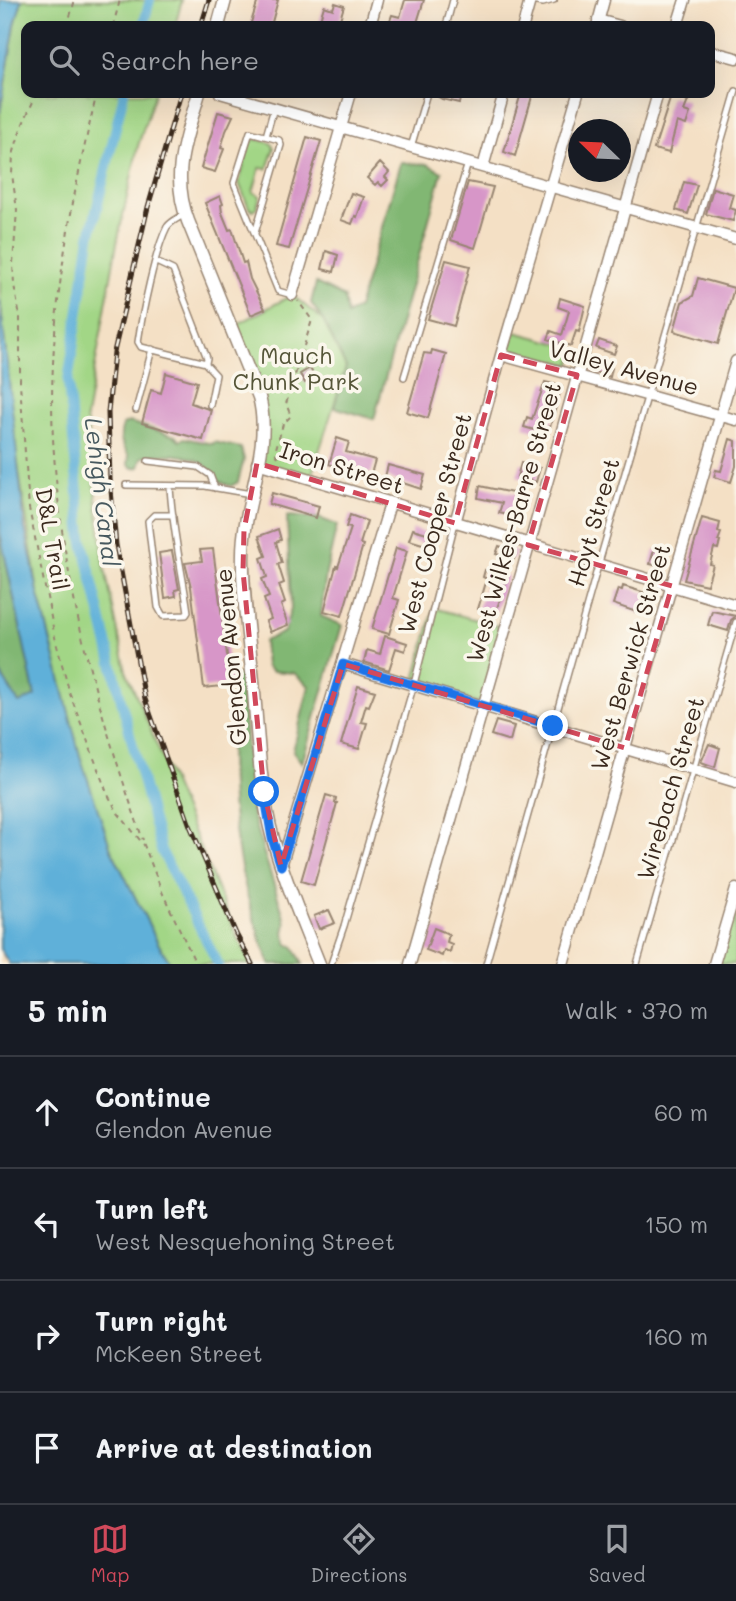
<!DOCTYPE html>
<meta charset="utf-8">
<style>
:root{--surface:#171b24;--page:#20242c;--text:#f1f3f6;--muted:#9ea1a6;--line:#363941;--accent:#d1495b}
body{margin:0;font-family:Mali,sans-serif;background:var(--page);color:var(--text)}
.compass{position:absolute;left:568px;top:119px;width:63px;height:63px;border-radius:50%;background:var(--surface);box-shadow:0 7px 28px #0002;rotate:293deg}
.stop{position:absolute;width:21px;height:21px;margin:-16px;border:5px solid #1a73e8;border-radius:50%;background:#fff}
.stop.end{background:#1a73e8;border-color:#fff;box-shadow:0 2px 7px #0008}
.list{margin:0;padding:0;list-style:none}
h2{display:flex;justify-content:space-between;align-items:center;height:91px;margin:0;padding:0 28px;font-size:30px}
h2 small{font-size:23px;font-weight:400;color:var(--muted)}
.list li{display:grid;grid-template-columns:46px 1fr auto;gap:21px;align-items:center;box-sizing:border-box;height:112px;padding:0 28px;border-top:2px solid var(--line)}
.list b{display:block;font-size:26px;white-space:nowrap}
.list p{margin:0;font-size:23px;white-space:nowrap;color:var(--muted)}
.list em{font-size:23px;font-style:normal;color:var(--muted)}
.icon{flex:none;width:38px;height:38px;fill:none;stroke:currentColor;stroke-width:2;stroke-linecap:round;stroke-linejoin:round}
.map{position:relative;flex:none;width:736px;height:964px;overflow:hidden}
.search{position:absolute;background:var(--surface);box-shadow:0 7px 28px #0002;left:21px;right:21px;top:21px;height:77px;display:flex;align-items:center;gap:18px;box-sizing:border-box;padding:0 24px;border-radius:14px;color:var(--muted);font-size:26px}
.sheet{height:539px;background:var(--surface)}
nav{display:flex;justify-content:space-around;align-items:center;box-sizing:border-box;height:98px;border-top:2px solid var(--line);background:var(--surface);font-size:19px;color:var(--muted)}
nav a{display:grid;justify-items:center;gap:4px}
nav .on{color:var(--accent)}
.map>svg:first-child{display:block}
</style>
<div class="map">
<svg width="736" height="964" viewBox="0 0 736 964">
<rect width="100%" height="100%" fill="#fbf7ec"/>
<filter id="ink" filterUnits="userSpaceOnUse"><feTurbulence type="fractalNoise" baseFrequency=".0143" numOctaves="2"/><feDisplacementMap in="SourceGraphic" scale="14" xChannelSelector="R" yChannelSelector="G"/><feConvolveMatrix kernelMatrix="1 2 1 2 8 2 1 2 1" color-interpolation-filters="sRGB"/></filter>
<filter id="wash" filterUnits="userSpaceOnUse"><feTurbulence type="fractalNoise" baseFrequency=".00686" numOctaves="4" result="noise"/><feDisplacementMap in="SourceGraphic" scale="28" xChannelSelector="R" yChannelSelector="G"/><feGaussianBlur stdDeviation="1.57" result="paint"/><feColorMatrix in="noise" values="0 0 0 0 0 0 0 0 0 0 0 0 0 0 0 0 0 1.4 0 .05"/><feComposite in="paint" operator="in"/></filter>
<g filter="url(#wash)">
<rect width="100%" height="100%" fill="#f4e0c5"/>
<!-- green -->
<path fill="#a2d686" stroke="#6e8052" stroke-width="2" d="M22 0H182L175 26H26V93H155L138 146 117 243 86 417 105 569 126 671 236 934 252 964H171L159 945 109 845 80 756 38 592 17 459 0 298V113L15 25Z
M255 139 271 143 274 148 267 169 260 168 253 192 260 196 257 207 253 210 249 208 239 183 250 142Z
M292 295 323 320 346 367 310 480 257 463 262 406 231 328Z
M515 332 575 348 571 365 509 349Z
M434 608 505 628 483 704 414 684Z
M736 906V964H719Z"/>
<!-- forest -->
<path fill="#81b773" stroke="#5e7048" stroke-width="2" d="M401 163 427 164 442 172 374 419 334 407 346 367 323 320 311 303 316 283 344 297 347 315 358 308Z
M129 422 175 436 180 441 184 438 213 444 214 442 241 448 244 459 238 482 231 486C208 479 217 473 202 463 188 453 158 453 142 457L139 467 132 468 128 463 129 456C122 445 118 438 123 425Z
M287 516 319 518 337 525 326 573 321 616 342 625 302 763 293 751 309 686 294 673 272 671 266 666 264 641 284 632 291 608Z
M0 533 35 697 19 703 0 673Z
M241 673 252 815 286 923 284 933 288 945 293 946 303 964H270C233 874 223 774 235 678Z"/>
<!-- water -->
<path fill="#5eb0d9" stroke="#4c6d7c" stroke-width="2" d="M0 0H22L15 25 0 113Z
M0 298 25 528 38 592 80 756 111 849 159 945 171 964H9L0 949V673L19 703 35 696 0 533Z"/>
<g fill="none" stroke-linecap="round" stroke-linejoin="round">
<!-- canal -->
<path stroke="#5eb0d9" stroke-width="10" d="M143 26 150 0
M124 93 90 237 68 381 82 538 123 708 161 850 218 964"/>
</g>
<g id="blocks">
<!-- building -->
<path fill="#d796c8" d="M258 0H278L271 26H250Z
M405 0H424L416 26H388L392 15 400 17Z
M335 3 344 6 338 26H318L324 6 333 9Z
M432 93H462L459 103 442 99Z
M521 93H533L515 156 504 152Z
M671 96 688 101 684 111 690 113 686 125 677 122 669 153 654 149Z
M218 112 233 116 226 131 221 148 224 149 215 172 201 168Z
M307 137 321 141 289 249 276 246Z
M380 163 389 172 385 177 388 180 382 186 378 182 375 185 367 178Z
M468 182 493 187 475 248 451 240Z
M684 182 697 185 688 214 676 210Z
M713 188 733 194 729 208 736 210 733 221 706 214Z
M351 193 364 197 357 217 355 216 352 224 341 220Z
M220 196 223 204 221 205 222 213 229 230 232 229 243 263 246 262 250 279 265 309 251 315 205 203Z
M326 251 338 255 334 272 322 269Z
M446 260 470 266 454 326 428 319Z
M698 278 734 288 718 344 674 331 682 302 693 296Z
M560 298 585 306 579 332 576 331 571 346 548 339 551 331 562 335 569 311 558 307Z
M599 340 617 346 614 354 596 348Z
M432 350 446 354 428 418 407 412 424 353 431 354Z
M594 362 612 368 610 377 592 371Z
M310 368 315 378 305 383 300 374Z
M166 373 197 382 191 403 211 410 203 440 142 423 151 390 161 393Z
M545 382 562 386 548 434 524 427 527 417 532 419Z
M337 438 349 442 346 452 375 460 371 474 342 465 341 468 329 464Z
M730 439 736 441V466L731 482 714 477 716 470 721 471Z
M521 463 540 468 536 482 517 477Z
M388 465 425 475 421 489 385 477Z
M480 486 517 494 512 516 499 513 502 503 478 498Z
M272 493 319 506 316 518 269 504Z
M350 515 367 521 360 544 363 545 342 616 324 611 336 566 338 567 351 528 346 527Z
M702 518 720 523 718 532 721 533 718 541H720L718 549 714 548 710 564 713 565 707 585 684 580Z
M278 529 281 540 276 542 282 563 278 564 284 583 279 585 285 603 281 605 288 625 270 632 266 621 271 619 264 599 269 597 262 579 267 577 261 558 266 556 259 536Z
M413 529 430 534 426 545 409 540Z
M499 546 516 552 514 559 496 554Z
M396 548 407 551 393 598 399 600 389 634 372 629Z
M213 549 231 685 204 688 191 587 185 563 202 561 200 550Z
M654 550 666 553 663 567 650 564Z
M172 551 179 589 175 590 176 596 165 598 159 553Z
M490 569 508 576 495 614 478 609 487 579 483 577 485 570 489 571Z
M623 586 652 595 645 615 613 604 618 589 622 590Z
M712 611 736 616 731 620 728 631 708 625Z
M385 636 407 643 405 651 396 648 389 670 364 662 367 650 380 654Z
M358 686 375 691 369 706 366 705 361 722 367 723 359 749 341 744Z
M496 721 514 726 510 741 491 735Z
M709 744 720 748 715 767 701 762Z
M326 795 336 798 335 803H337L314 885 301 881Z
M329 910 335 923 319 929 314 916Z
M434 928 449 934 447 942 452 944 450 952 444 950 442 956 426 950Z"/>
</g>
</g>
<g filter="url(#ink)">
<use href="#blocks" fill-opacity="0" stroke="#988572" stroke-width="2"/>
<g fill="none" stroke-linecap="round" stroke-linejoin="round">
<defs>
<path id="service" d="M530 1 543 3 554 0
M446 26 453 0
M266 136 274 108
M411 147 427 93
M255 233 281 145 279 140 250 132 234 183 278 291 292 295
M156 262 173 270 207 358 206 363 141 347 138 342C142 315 155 250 167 227 171 221 179 218 185 214
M205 363 216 375 210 405
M404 377 468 163
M136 410 152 349
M148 461 198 467 210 475 215 488
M126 485 205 486 251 494
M170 486C172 528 182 570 188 612L186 615 163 616 158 607 148 521 154 515H173
M331 964 344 926 414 684 455 523
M486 964 598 566 736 91
M637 964 736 622"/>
<path id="minor" d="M598 20 620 26
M370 26 377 0
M523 26 530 1 528 0
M597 26 604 0
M677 26 685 0
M710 51 736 58
M220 93 736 239
M483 167 504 93
M292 295 351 93
M501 355 736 420
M257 463 736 605
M455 523 501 355 578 93
M343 664 736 782
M281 866 390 504
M410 964 658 93
M563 964 736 361
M714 964 736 889"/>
<path id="tertiary" d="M218 26 225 0
M199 93C186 138 170 174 188 221L259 397C273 448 243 502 243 554 242 596 249 639 253 681 258 734 259 788 273 839 285 882 303 923 319 964"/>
</defs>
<!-- service casing -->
<use href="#service" stroke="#988572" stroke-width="8"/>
<!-- minor casing -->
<use href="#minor" stroke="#988572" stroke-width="13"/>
<!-- tertiary casing -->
<use href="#tertiary" stroke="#988572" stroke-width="15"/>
<!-- path -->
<path stroke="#988572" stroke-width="2" stroke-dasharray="5 5" stroke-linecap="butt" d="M67 26 75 0
M113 26 120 0
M37 93 21 128 13 155 12 174 17 210 13 263 14 285 20 317V383L29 508 56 642 70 694 107 793 118 813 144 845 163 894 196 964
M97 93C69 207 45 336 54 454 63 587 99 715 143 840
M278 457 275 452 283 424 291 416 286 404 312 320 298 301"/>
<!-- service -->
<use href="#service" stroke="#fff" stroke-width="5"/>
<!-- minor -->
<use href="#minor" stroke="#fff" stroke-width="10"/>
<!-- tertiary -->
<use href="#tertiary" stroke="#fff" stroke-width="12"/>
<defs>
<path id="rail" d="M201 26 209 0
M181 93 148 207 114 352 108 412 110 479 116 545 145 699 189 823 236 934 252 964"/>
</defs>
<!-- rail casing -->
<use href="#rail" stroke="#3b2a1e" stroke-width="5"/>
<!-- rail -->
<use href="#rail" stroke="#fbf7ec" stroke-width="2.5" stroke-dasharray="8" stroke-linecap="butt"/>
</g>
</g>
<g fill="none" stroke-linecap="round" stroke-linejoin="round" filter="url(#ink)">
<!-- route -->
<path stroke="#1a73e8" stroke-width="9" d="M264 792 272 838 281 866 343 664 553 726"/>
</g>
<!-- marked area -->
<path fill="none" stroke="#d1495b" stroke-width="5" stroke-dasharray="14 9" stroke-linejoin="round" d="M501 355 577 375 528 545 672 586 625 748 343 664 281 866 264 792 243 571 244 530 257 463 455 523Z"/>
<g text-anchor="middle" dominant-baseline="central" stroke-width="7" stroke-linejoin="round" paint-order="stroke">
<!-- park labels -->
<g font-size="23" fill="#555538" stroke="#fbf7ec">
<text x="296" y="355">Mauch<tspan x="296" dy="26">Chunk Park</tspan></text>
</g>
<!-- street labels -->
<g font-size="23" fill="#3b2a1e" stroke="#fbf7ec">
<text transform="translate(624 367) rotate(15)">Valley Avenue</text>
<text transform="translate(342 467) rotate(17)">Iron Street</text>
<text transform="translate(513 522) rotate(-74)">West Wilkes-Barre Street</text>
<text transform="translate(593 522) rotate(-74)">Hoyt Street</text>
<text transform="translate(434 523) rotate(-75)">West Cooper Street</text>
<text transform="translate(53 539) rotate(80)">D&amp;L Trail</text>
<text transform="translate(230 657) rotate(-95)">Glendon Avenue</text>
<text transform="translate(630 657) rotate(-74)">West Berwick Street</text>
<text transform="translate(670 788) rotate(-74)">Wirebach Street</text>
</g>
<!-- water labels -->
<g font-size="24" font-style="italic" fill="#47595f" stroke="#fbf7ec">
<text transform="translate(103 492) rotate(83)">Lehigh Canal</text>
</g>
</g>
</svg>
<svg class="compass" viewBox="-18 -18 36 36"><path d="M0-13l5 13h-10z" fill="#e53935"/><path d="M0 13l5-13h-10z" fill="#9ea1a6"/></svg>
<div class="stop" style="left:264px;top:792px"></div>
<div class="stop end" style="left:553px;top:726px"></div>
<div class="search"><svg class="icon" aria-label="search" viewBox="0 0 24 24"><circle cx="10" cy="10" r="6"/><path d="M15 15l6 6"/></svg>Search here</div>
</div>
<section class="sheet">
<h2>5 min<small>Walk · 370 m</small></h2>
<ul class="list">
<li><svg class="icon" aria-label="ahead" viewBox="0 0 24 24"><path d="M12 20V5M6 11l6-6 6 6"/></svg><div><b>Continue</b><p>Glendon Avenue</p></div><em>60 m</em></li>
<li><svg class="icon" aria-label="left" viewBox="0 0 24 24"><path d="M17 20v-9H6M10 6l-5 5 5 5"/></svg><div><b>Turn left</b><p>West Nesquehoning Street</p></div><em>150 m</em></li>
<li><svg class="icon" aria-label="right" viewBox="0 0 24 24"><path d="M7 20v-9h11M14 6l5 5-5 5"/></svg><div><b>Turn right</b><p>McKeen Street</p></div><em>160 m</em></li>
<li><svg class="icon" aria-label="arrive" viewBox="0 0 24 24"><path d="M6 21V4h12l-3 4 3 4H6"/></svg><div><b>Arrive at destination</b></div></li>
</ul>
</section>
<nav>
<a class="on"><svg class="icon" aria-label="map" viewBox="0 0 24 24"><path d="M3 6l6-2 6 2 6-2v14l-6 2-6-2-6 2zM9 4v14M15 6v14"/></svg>Map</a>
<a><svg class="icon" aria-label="directions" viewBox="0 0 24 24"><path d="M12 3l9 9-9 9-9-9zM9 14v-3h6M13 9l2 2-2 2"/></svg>Directions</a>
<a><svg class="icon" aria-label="saved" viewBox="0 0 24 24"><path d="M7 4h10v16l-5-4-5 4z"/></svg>Saved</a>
</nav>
